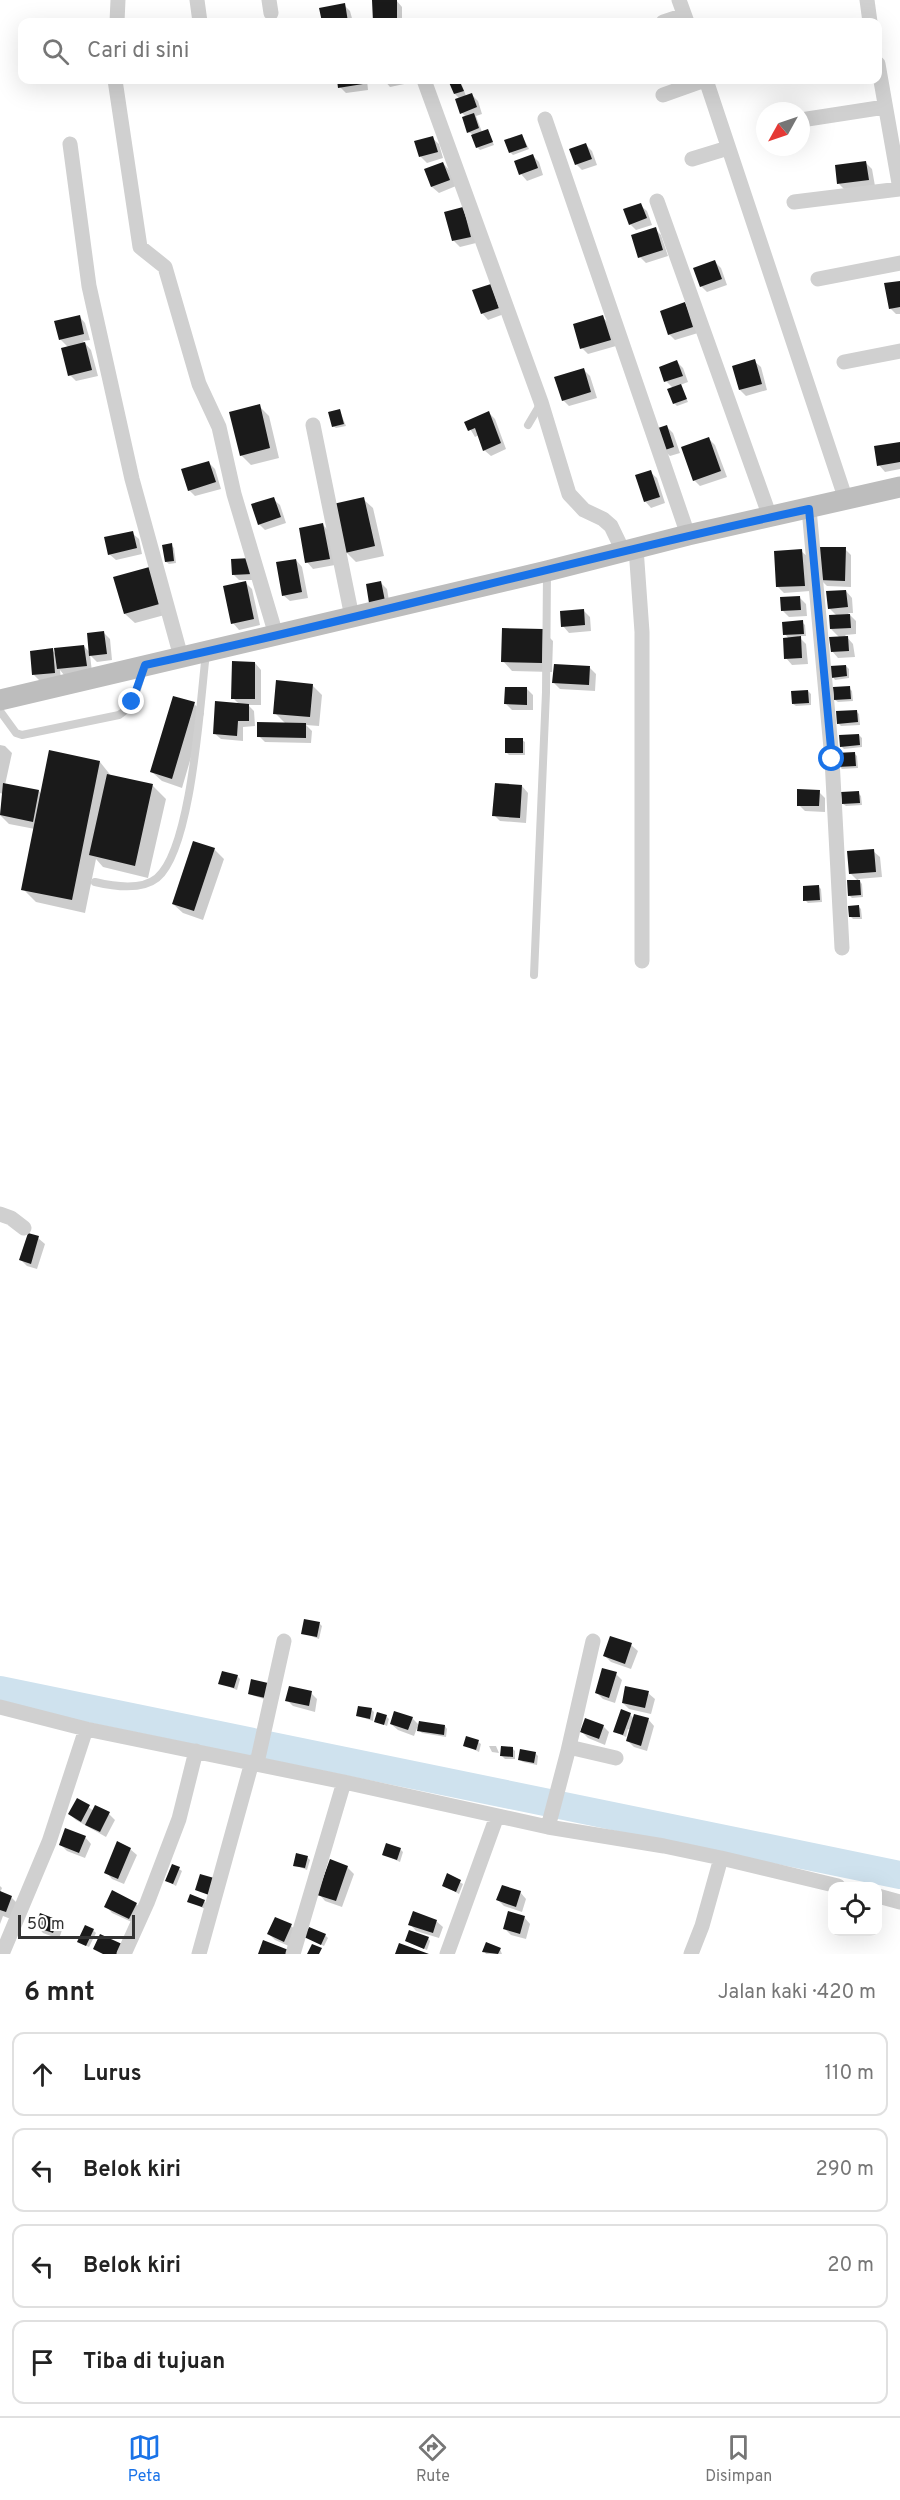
<!DOCTYPE html>
<html lang="id">
<meta charset="utf-8">
<style>
:root{--surface:#fff;--page:#f2f2f2;--text:#222;--muted:#767676;--line:#e0e0e0;--accent:#1a73e8}
body{margin:0;font-family:Overpass,sans-serif;background:var(--page);color:var(--text)}
.controls{position:absolute;right:18px;bottom:18px;display:grid;overflow:hidden;border-radius:12px;box-shadow:0 6px 24px #0002}
.controls button{width:54px;height:54px;display:grid;place-items:center;padding:0;border:0;border-bottom:2px solid var(--line);background:var(--surface);color:var(--text);font:30px sans-serif}
.compass{position:absolute;left:756px;top:102px;width:54px;height:54px;border-radius:50%;background:var(--surface);box-shadow:0 6px 24px #0002;rotate:230deg}
.scale{position:absolute;left:18px;bottom:15px;width:117px;box-sizing:border-box;padding-left:6px;border:3px solid #333;border-top:0;font-size:16px;line-height:21px;white-space:nowrap;color:#333;-webkit-text-stroke:4px #fff;paint-order:stroke}
.stop{position:absolute;width:18px;height:18px;margin:-14px;border:4px solid #1a73e8;border-radius:50%;background:#fff}
.stop.end{background:#1a73e8;border-color:#fff;box-shadow:0 2px 6px #0008}
.list{margin:0;padding:0;list-style:none}
h2{display:flex;justify-content:space-between;align-items:center;height:78px;margin:0;padding:0 24px;font-size:26px}
h2 small{font-size:20px;font-weight:400;color:var(--muted)}
.list li{display:grid;grid-template-columns:39px 1fr auto;gap:18px;align-items:center;box-sizing:border-box;height:84px;margin:0 12px 12px;padding:0 12px;border:2px solid var(--line);border-radius:12px}
.list b{display:block;font-size:22px;white-space:nowrap}
.list em{font-size:20px;font-style:normal;color:var(--muted)}
.icon{flex:none;width:33px;height:33px;fill:none;stroke:currentColor;stroke-width:2;stroke-linecap:round;stroke-linejoin:round}
.map{position:relative;flex:none;width:900px;height:1954px;overflow:hidden}
.search{position:absolute;background:var(--surface);box-shadow:0 6px 24px #0002;left:18px;right:18px;top:18px;height:66px;display:flex;align-items:center;gap:15px;box-sizing:border-box;padding:0 21px;border-radius:12px;color:var(--muted);font-size:22px}
.sheet{height:462px;background:var(--surface)}
nav{display:flex;justify-content:space-around;align-items:center;box-sizing:border-box;height:84px;border-top:2px solid var(--line);background:var(--surface);font-size:16px;color:var(--muted)}
nav a{display:grid;justify-items:center;gap:3px}
nav .on{color:var(--accent)}
.map>svg:first-child{display:block}
</style>
<div class="map">
<svg width="900" height="1954" viewBox="0 0 900 1954">
<rect width="100%" height="100%" fill="#fff"/>
<!-- shadow -->
<path fill="#0003" d="M396 0 402 7V22H375Z
M344 5 350 11 353 22H324L321 9Z
M339 80H367L368 90 346 93 340 87Z
M384 80H408L409 83 390 87Z
M450 80H460L466 96 472 95 478 101 482 114 476 116 482 132 487 130 494 145 480 150 477 147 472 134 468 132 466 117 462 113 460 99 455 94Z
M522 135 529 149 513 155 510 152Z
M432 138 439 144 443 158 427 163 421 157 416 142Z
M586 145 592 151 597 165 582 170 576 164Z
M533 156 539 162 543 175 527 181 521 174Z
M443 163 449 170 456 186 439 193 432 187 426 170Z
M866 163 872 169 875 186 845 190 839 184Z
M640 205 647 211 652 225 636 230 630 224Z
M462 209 468 215 476 243 460 247 454 241Z
M655 229 661 235 668 256 646 263 640 257Z
M715 262 721 268 727 285 707 292 701 286Z
M900 282V314H896L890 308Z
M490 286 504 314 488 320 482 313Z
M685 304 691 310 698 333 675 340 669 334Z
M79 316 85 323 90 340 83 341 91 350 98 376 76 381 70 375 69 348 60 339Z
M602 317 609 323 616 346 588 354 582 348Z
M754 361 761 367 767 390 746 396 740 390Z
M677 362 683 368 688 382 680 385 688 402 677 406 674 403 673 388 666 381Z
M584 370 590 376 597 398 569 406 563 400Z
M259 406 269 416 279 458 251 465 241 455Z
M340 411 346 426 336 428 333 426Z
M488 412 495 419 506 449 491 456 484 450 479 435 475 437 466 422Z
M667 427 673 433 680 453 670 456 664 450Z
M709 439 715 445 727 477 700 486 694 480Z
M900 443V469L885 472 879 465Z
M209 463 215 469 221 489 195 496 189 490Z
M650 472 657 478 665 503 651 508 645 501Z
M273 499 280 505 286 523 265 530 259 524Z
M363 499 373 508 384 556 356 562 346 552Z
M323 525 329 531 335 565 313 569 307 562Z
M132 533 139 539 142 554 116 560 109 554Z
M171 545 174 548 176 563 169 564 166 562Z
M845 549 851 555V587L827 586 821 580Z
M801 551 808 557 810 591 784 593 778 587Z
M233 560 258 580H239L233 574Z
M296 560 302 567 308 598 290 601 283 595Z
M153 568 172 613 135 623 125 614Z
M246 583 252 589 260 625 239 630 233 623Z
M381 583 387 589 390 607 377 609Z
M846 591 852 598 853 613H848L856 621V634L845 635 853 644 855 657 838 658 832 651 840 638 831 629 837 616 829 608Z
M799 597 806 604 807 616 789 617 783 611Z
M584 611 590 617 591 631 569 633 563 626Z
M802 622 805 625 806 636H798L806 644 808 664 792 665 786 658 789 639 785 634Z
M543 631 553 641 552 672 512 671 503 661Z
M104 633 110 639 112 660 97 662 90 655 92 672 64 675 60 670 61 679 40 681 34 675 52 650 57 655 84 646 90 653Z
M255 663 261 670V705H248L254 711 255 726 243 727V741L221 739 214 733 239 704 233 698Z
M846 666 849 669V678L835 680 833 677Z
M590 668 596 674 595 691 560 689 554 683Z
M312 685 322 695 319 726 306 725 312 731 311 743 265 742 259 736 286 724 275 713Z
M849 688 852 691 853 701 838 702 835 700Z
M527 689 533 695V710H512L506 704Z
M808 691 811 694V705L796 706 793 704Z
M194 704 204 713 182 788 162 781 152 772Z
M856 711 859 714 860 725 841 726 838 723Z
M859 735 862 738V747L844 749 841 746Z
M522 740 525 742V755H509L506 752Z
M0 745 5 746 12 753 5 785 39 791 42 795 100 762 112 777 153 786 166 799 148 878 103 867 96 859 85 913 36 902 23 889 35 829 9 824 0 815 3 794 0 793Z
M854 753 857 756 858 768 842 769 839 766Z
M522 786 528 793 526 823 500 821 494 815Z
M819 792 825 798V812L805 811 799 805Z
M858 793 861 796 862 805 846 806 843 804Z
M214 849 224 859 203 920 183 913 173 904Z
M873 851 880 857 882 877 858 879 862 884 863 897 852 898 849 895 858 881 850 873Z
M818 886 821 889 822 902 808 903 805 900Z
M859 907 861 909 862 919H853L851 917Z
M38 1238 45 1244 37 1269 27 1266 21 1260Z
M319 1623 322 1626 319 1639 303 1633Z
M631 1645 638 1651 631 1669 611 1662 605 1656Z
M616 1674 622 1680 615 1703 603 1699 597 1693Z
M237 1676 240 1679 237 1690 220 1683Z
M252 1681 267 1700 249 1694Z
M311 1693 317 1699 315 1712 293 1706 287 1700Z
M648 1693 655 1699 651 1714 629 1709 623 1703Z
M372 1710 374 1712 373 1721 358 1716Z
M630 1714 634 1719H648L654 1726 647 1751 634 1747 628 1741 631 1730 628 1729 626 1737 615 1732Z
M386 1716 389 1719 387 1726 376 1721Z
M412 1718 420 1726H445L447 1729 446 1737 422 1733 417 1728 414 1736 398 1730 391 1724Z
M603 1726 609 1732 605 1745 588 1738 582 1732Z
M478 1742 481 1744 479 1752 465 1745Z
M489 1746H496L499 1753 492 1752Z
M512 1748 515 1751V1759H505L502 1756Z
M535 1753 538 1756 537 1765 523 1762 520 1760Z
M78 1800 94 1811 109 1814 115 1820 106 1837 76 1820 69 1814Z
M85 1837 91 1844 85 1858 67 1851 61 1845Z
M130 1849 137 1855 124 1884 112 1879 106 1872Z
M400 1849 403 1852 400 1862 383 1854Z
M307 1857 310 1860 307 1870 295 1865Z
M347 1867 354 1874 342 1907 325 1901 319 1894Z
M179 1869 182 1871 176 1886 167 1881Z
M447 1875 463 1884 459 1894 443 1885Z
M0 1886 2 1888 0 1893 11 1897 21 1907 16 1921 3 1916 0 1924Z
M520 1892 526 1899 522 1912 504 1906 498 1900Z
M189 1901H204L207 1904 205 1909Z
M136 1904 143 1910 136 1924 112 1913 106 1906Z
M524 1917 530 1924 526 1939 511 1935 505 1929Z
M275 1919 291 1926 298 1932 291 1947 275 1940 269 1934Z
M57 1921 63 1927 59 1939 43 1933 37 1926Z
M436 1921 443 1927 439 1938 416 1931 410 1924Z
M93 1930 96 1933 89 1947 82 1944Z
M325 1935 328 1938 324 1946 306 1937Z
M428 1938 430 1941 427 1950 406 1941Z
M500 1949 502 1954H486L484 1951Z"/>
<g fill="none" stroke-linecap="round" stroke-linejoin="round">
<!-- river -->
<path stroke="#cfe2ee" stroke-width="28" d="M0 1690 900 1875"/>
</g>
<!-- building -->
<path fill="#1a1a1a" d="M372 0H397V22H373Z
M345 3 348 22H322L319 8Z
M337 80H362L363 84 338 88Z
M448 80H459L464 91 454 94Z
M472 93 477 107 460 114 455 99Z
M474 113 479 128 467 133 462 117Z
M488 129 493 142 476 148 471 135Z
M522 134 527 147 509 153 504 140Z
M433 136 438 152 419 157 414 141Z
M586 143 592 159 575 165 569 149Z
M533 154 538 168 519 175 514 161Z
M866 161 869 180 837 184 835 165Z
M443 162 450 180 431 187 424 169Z
M641 203 647 218 629 225 623 209Z
M463 207 471 237 452 241 444 212Z
M656 227 663 250 638 258 631 235Z
M715 260 722 279 700 287 693 268Z
M900 281V307L889 309 884 283Z
M491 284 499 308 481 314 472 290Z
M685 302 693 327 668 335 660 311Z
M80 315 84 334 59 340 54 321Z
M603 315 611 340 580 349 573 324Z
M85 342 92 370 68 376 61 348Z
M755 359 762 384 739 390 732 366Z
M677 360 683 376 664 382 659 367Z
M584 368 591 392 562 401 554 377Z
M681 384 687 399 673 404 667 389Z
M260 404 270 448 240 456 229 412Z
M340 409 344 424 332 427 328 412Z
M489 411 501 443 483 451 475 428 468 431 464 422Z
M667 425 674 447 662 451 655 429Z
M709 437 721 471 693 481 681 447Z
M900 442V462L877 466 874 446Z
M209 461 216 482 188 491 181 469Z
M651 470 660 497 644 502 635 475Z
M274 497 281 517 258 525 251 504Z
M364 497 375 546 345 553 333 504Z
M323 523 330 559 305 563 299 528Z
M133 531 137 548 108 555 104 537Z
M172 543 174 561 165 562 162 545Z
M820 547H846L845 581 819 580Z
M802 549 805 586 776 587 774 551Z
M252 558V574L232 575 231 559Z
M296 559 302 592 282 596 276 562Z
M153 566 163 603 124 614 113 577Z
M246 581 254 619 231 624 223 586Z
M381 581 385 601 369 603 366 584Z
M846 590 848 607 828 609 826 591Z
M800 596 801 610 781 611 780 597Z
M584 609 585 625 561 627 560 611Z
M850 614 851 628 830 629 829 615Z
M803 620 804 634 783 635 782 622Z
M502 628 543 629 542 663 501 662Z
M104 631 107 654 89 656 87 633Z
M801 636 802 658 784 659 783 638Z
M848 636 849 651 831 652 829 637Z
M84 645 87 666 57 669 54 648Z
M53 648 55 673 32 675 30 651Z
M232 661 255 662V699H231Z
M554 664 590 666 589 685 552 683Z
M846 665 847 676 831 678 830 666Z
M276 680 313 684 310 717 273 714Z
M850 686 851 699 834 700 833 687Z
M505 687H527V705L504 704Z
M808 690 809 703 792 704 791 691Z
M173 696 195 702 172 779 150 772Z
M215 701 249 704V721H238L237 736 213 734Z
M857 710 858 722 837 724 836 711Z
M257 722 306 723V738L257 737Z
M859 734 860 745 840 747 839 735Z
M505 738H523V753H505Z
M49 750 100 761 72 900 21 890Z
M855 752 856 766 837 767 836 753Z
M107 774 153 784 135 866 89 855Z
M3 783 39 790 33 822 0 815Z
M495 783 522 785 520 818 492 816Z
M797 789 820 790 819 806H797Z
M859 791 860 803 842 804 841 792Z
M193 841 215 848 194 911 172 904Z
M874 849 876 872 849 874 847 851Z
M847 880H860L861 895 848 896Z
M819 885 820 900 803 901V886Z
M859 905 860 917H849L848 906Z
M28 1233 39 1236 31 1264 19 1260Z
M304 1619 320 1622 317 1637 301 1634Z
M610 1636 632 1643 625 1664 603 1656Z
M602 1668 617 1672 609 1698 595 1693Z
M222 1671 238 1675 234 1688 218 1684Z
M251 1679 268 1683 265 1698 248 1694Z
M289 1686 312 1691 309 1706 285 1701Z
M625 1686 649 1691 645 1708 622 1703Z
M358 1706 372 1708 370 1719 356 1716Z
M621 1709 631 1713 623 1735 613 1732Z
M394 1711 413 1717 408 1730 390 1724Z
M377 1712 387 1715 384 1725 374 1722Z
M634 1714 649 1718 641 1746 626 1741Z
M585 1718 604 1725 599 1739 580 1732Z
M419 1721 445 1725 444 1735 417 1731Z
M466 1736 479 1740 476 1750 463 1746Z
M501 1746 513 1747V1757L500 1756Z
M520 1749 536 1752 534 1763 518 1760Z
M77 1798 90 1805 81 1822 68 1814Z
M95 1805 110 1812 100 1832 85 1825Z
M65 1828 86 1836 79 1853 59 1845Z
M117 1841 131 1848 118 1879 104 1873Z
M386 1843 401 1848 397 1860 382 1855Z
M296 1853 308 1856 305 1868 293 1866Z
M330 1859 348 1866 336 1901 317 1895Z
M172 1864 180 1867 173 1884 165 1881Z
M447 1873 461 1880 456 1892 442 1886Z
M200 1874 214 1878 209 1895 195 1890Z
M502 1885 521 1891 516 1907 496 1900Z
M112 1890 137 1903 129 1919 104 1907Z
M0 1891 12 1896 6 1912 0 1910Z
M190 1894 205 1900 202 1907 187 1902Z
M413 1911 437 1920 433 1933 408 1925Z
M508 1911 525 1916 520 1934 503 1929Z
M40 1913 58 1920 53 1933 35 1927Z
M275 1917 292 1924 284 1942 267 1934Z
M85 1925 94 1929 86 1946 77 1942Z
M309 1927 326 1934 321 1945 304 1937Z
M409 1930 429 1937 424 1949 405 1941Z
M100 1934 122 1944 117 1954H103L93 1949Z
M263 1940 291 1951 289 1954H258Z
M486 1942 501 1948 498 1954 482 1952Z
M399 1943 429 1954H395Z
M312 1944 322 1948 319 1954H307Z"/>
<g fill="none" stroke-linecap="round" stroke-linejoin="round">
<!-- lane -->
<path stroke="#d0d0d0" stroke-width="8" d="M528 425 541 403
M0 711 16 733 22 735 119 715C135 705 138 686 143 669
M95 882C112 886 141 891 157 878 192 849 200 702 206 653
M534 975 546 692 547 573"/>
<!-- street -->
<path stroke="#d0d0d0" stroke-width="15" d="M197 0 200 22
M269 0 271 13
M679 0 687 22
M867 0 870 22
M117 22 118 0
M663 22 684 15
M878 64 900 189
M115 80 140 247 165 267 199 384 219 427 234 494 276 635
M424 80 541 402 569 494 584 510 603 519 611 526 623 551
M706 80 846 500
M663 95 705 80
M545 119 688 535
M801 120 885 107
M70 144 89 286 132 479 181 657
M692 159 728 148
M657 201 770 517
M794 202 900 189
M818 279 900 263
M844 362 900 351
M313 425 352 617
M809 509 832 759 842 948
M636 548 642 632V961
M0 1214 11 1218 24 1228
M0 1707 86 1729 344 1782 548 1827 664 1846 721 1858 838 1886
M568 1751 593 1641
M257 1763 284 1641
M548 1827 568 1751 573 1748 616 1758
M878 1896 900 1902
M2 1954 49 1842 86 1729
M124 1954 147 1903 179 1819 196 1751
M199 1954 252 1762
M293 1954 344 1782
M447 1954 497 1816
M691 1954 702 1926 721 1858"/>
<!-- secondary -->
<path stroke="#bdbdbd" stroke-width="21" d="M0 700 547 571 688 535 900 487"/>
</g>
<g fill="none" stroke-linecap="round" stroke-linejoin="round">
<!-- route -->
<path stroke="#1a73e8" stroke-width="8" d="M132 702 145 665C367 618 587 556 809 509L832 759"/>
</g>
</svg>
<div class="controls">
<button><svg class="icon" aria-label="locate" viewBox="0 0 24 24"><circle cx="12" cy="12" r="6"/><path d="M12 2v4M12 18v4M2 12h4M18 12h4"/></svg></button>
</div>
<svg class="compass" viewBox="-18 -18 36 36"><path d="M0-13l5 13h-10z" fill="#e53935"/><path d="M0 13l5-13h-10z" fill="#767676"/></svg>
<div class="scale">50 m</div>
<div class="stop" style="left:832px;top:759px"></div>
<div class="stop end" style="left:132px;top:702px"></div>
<div class="search"><svg class="icon" aria-label="search" viewBox="0 0 24 24"><circle cx="10" cy="10" r="6"/><path d="M15 15l6 6"/></svg>Cari di sini</div>
</div>
<section class="sheet">
<h2>6 mnt<small>Jalan kaki · 420 m</small></h2>
<ul class="list">
<li><svg class="icon" aria-label="ahead" viewBox="0 0 24 24"><path d="M12 20V5M6 11l6-6 6 6"/></svg><div><b>Lurus</b></div><em>110 m</em></li>
<li><svg class="icon" aria-label="left" viewBox="0 0 24 24"><path d="M17 20v-9H6M10 6l-5 5 5 5"/></svg><div><b>Belok kiri</b></div><em>290 m</em></li>
<li><svg class="icon" aria-label="left" viewBox="0 0 24 24"><path d="M17 20v-9H6M10 6l-5 5 5 5"/></svg><div><b>Belok kiri</b></div><em>20 m</em></li>
<li><svg class="icon" aria-label="arrive" viewBox="0 0 24 24"><path d="M6 21V4h12l-3 4 3 4H6"/></svg><div><b>Tiba di tujuan</b></div></li>
</ul>
</section>
<nav>
<a class="on"><svg class="icon" aria-label="map" viewBox="0 0 24 24"><path d="M3 6l6-2 6 2 6-2v14l-6 2-6-2-6 2zM9 4v14M15 6v14"/></svg>Peta</a>
<a><svg class="icon" aria-label="directions" viewBox="0 0 24 24"><path d="M12 3l9 9-9 9-9-9zM9 14v-3h6M13 9l2 2-2 2"/></svg>Rute</a>
<a><svg class="icon" aria-label="saved" viewBox="0 0 24 24"><path d="M7 4h10v16l-5-4-5 4z"/></svg>Disimpan</a>
</nav>
